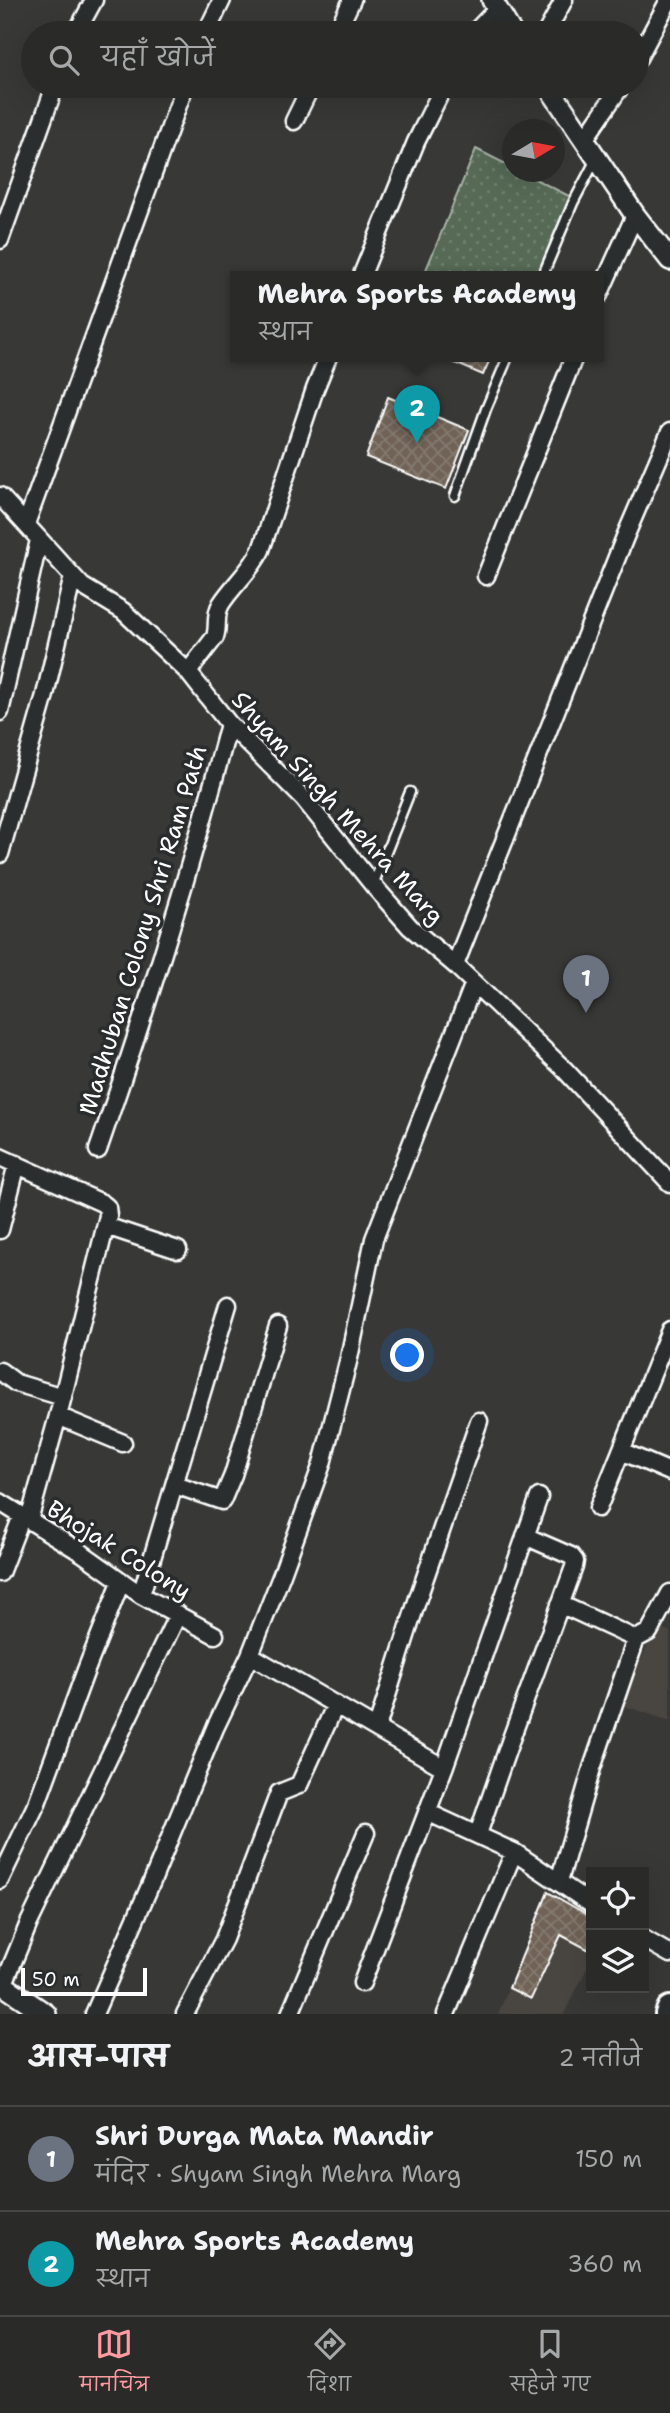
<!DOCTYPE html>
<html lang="hi">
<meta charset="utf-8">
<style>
:root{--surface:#2a2a28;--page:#363634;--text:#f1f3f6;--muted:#a5a7a8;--line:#464645;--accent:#ff9aa2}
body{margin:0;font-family:"Shantell Sans","Playpen Sans Deva",sans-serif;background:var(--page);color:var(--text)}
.controls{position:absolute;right:21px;bottom:21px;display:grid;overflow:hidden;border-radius:0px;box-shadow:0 7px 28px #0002}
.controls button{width:63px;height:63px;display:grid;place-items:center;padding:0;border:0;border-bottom:2px solid var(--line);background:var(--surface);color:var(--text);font:35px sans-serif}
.compass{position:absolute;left:502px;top:119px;width:63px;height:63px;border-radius:50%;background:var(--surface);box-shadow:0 7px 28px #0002;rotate:80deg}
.scale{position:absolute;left:21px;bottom:18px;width:126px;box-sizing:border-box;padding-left:7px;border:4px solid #fff;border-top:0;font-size:19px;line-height:24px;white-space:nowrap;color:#fff;-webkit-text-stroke:5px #2a2d2e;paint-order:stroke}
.you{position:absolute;left:408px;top:1356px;width:24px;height:24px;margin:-18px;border:5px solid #fff;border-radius:50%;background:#1a73e8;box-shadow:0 0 0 10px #1a73e833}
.badge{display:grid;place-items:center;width:46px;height:46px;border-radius:50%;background:var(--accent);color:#fff;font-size:23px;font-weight:700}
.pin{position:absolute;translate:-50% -58px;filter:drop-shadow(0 2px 4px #0008)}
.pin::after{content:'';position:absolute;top:37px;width:24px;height:21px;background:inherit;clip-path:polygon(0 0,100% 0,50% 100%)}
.popup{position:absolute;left:230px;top:271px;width:374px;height:91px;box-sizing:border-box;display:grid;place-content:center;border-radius:0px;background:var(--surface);filter:drop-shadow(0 2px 5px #0005);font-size:23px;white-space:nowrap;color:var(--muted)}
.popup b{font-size:26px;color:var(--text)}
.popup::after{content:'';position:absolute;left:50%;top:100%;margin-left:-14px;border:14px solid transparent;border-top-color:var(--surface)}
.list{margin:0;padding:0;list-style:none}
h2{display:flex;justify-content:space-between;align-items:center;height:91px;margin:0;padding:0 28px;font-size:30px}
h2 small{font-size:23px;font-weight:400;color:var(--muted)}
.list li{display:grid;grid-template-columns:46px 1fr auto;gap:21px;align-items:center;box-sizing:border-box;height:105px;padding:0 28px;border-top:2px solid var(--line)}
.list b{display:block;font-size:26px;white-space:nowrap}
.list p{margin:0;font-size:23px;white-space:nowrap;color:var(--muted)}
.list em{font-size:23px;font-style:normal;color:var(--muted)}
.icon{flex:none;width:38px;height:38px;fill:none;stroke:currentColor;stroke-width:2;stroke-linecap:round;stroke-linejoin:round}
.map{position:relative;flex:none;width:670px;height:2014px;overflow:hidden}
.search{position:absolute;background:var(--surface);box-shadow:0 7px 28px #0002;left:21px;right:21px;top:21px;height:77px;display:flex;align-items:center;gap:18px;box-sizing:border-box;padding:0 24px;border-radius:38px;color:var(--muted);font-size:26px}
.sheet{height:301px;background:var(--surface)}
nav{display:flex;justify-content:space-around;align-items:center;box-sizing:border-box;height:98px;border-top:2px solid var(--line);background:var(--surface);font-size:19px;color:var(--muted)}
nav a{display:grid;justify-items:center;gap:4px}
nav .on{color:var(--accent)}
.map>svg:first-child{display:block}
</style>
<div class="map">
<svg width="670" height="2014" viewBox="0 0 670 2014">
<defs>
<pattern id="grass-dots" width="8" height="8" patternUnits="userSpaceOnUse" patternTransform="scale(1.75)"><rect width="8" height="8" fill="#566a56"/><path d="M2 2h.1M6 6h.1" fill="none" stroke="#6f806f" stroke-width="1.8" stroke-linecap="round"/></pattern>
<pattern id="building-cross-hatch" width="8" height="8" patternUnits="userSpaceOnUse" patternTransform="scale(1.75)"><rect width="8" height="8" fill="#6f6256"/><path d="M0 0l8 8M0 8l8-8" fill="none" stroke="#857a6f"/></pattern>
</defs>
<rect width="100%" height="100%" fill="#383836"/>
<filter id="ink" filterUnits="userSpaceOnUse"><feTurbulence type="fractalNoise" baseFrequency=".0143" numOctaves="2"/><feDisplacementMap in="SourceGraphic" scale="14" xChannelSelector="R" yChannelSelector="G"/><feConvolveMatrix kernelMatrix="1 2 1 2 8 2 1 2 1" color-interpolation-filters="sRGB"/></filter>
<g filter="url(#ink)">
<!-- built -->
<path fill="#484540" d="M656 1626 670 1632V1721L621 1705Z
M548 1892 591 1917V1961L564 2014H498Z"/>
<!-- grass -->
<path fill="url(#grass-dots)" stroke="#aab4aa" stroke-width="2" d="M476 149 512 167V172H521L571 197 536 277H423Z"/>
<!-- building -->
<path fill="url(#building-cross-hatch)" stroke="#fff" stroke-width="2" d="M441 357H491L483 375Z
M388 397 469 430 446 489 366 457Z
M548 1892 591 1917V1951L561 1935 531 1999 509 1988Z"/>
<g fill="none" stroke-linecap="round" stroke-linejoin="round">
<defs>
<path id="service" d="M542 277 573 203 595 161
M455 496 486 409 508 357
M373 885 410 792"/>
<path id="minor" d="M76 33 94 0
M206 33 222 0
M336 33 352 0
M474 33 497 9
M546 33 564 0
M637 60 669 0
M294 121 311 86
M584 140 621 86
M0 240 55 86
M361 277 416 142 444 86
M599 295 635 215
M0 496 82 586 123 611 188 672 229 724 303 798 373 885 410 927 455 965 564 1069 670 1183
M26 524 185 86
M486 576 574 357
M188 672 215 637C219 625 214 616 221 604 233 585 251 571 261 550L315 389 328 357
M0 712 39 540
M0 854 45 695 73 576
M455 965 625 537 670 432
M98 1150C147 1009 191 868 229 724
M0 1157 102 1203 107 1207 108 1216 58 1416 29 1520
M106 1226 178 1250
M0 1230 17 1164
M0 1371 16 1383 63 1397
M58 1416 123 1443
M621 1451 670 1472
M175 1485 222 1501 233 1475 278 1326
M0 1502 82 1553 141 1595 215 1635
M598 1508 670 1330
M0 1573 22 1516
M141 1595 228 1305
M560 1604 636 1639
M250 1655 444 1768
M377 1727 418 1598 479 1421
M427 1812 514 1852 591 1904
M478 1834 511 1739 574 1567 575 1561 571 1556 525 1536
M0 1880 37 1803 86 1670 121 1582
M559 1881 592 1768 636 1639 649 1632 670 1593
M644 1939 670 1954
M362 1983 444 1768 539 1497
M3 1986 29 1923 178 1614
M94 2014 153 1879 215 1728 250 1655 282 1574 322 1464 349 1358 374 1239 474 983
M185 2014 224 1939 279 1793 299 1785 335 1706
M290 2014 366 1833
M446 2014 514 1852"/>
<path id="tertiary" d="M492 0 512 33
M548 86 635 215 670 260
M0 1983 46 2014"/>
<path id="primary" d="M668 2014 670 2009"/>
</defs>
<!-- service casing -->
<use href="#service" stroke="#fff" stroke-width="13"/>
<!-- minor casing -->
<use href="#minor" stroke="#fff" stroke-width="21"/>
<!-- tertiary casing -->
<use href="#tertiary" stroke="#fff" stroke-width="24"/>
<!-- primary casing -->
<use href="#primary" stroke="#fff" stroke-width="30"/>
<!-- service -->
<use href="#service" stroke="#2a2d2e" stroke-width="8"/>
<!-- minor -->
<use href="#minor" stroke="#2a2d2e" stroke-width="16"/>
<!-- tertiary -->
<use href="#tertiary" stroke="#2a2d2e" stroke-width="19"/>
<!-- primary -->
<use href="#primary" stroke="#2a2d2e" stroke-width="24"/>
</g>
</g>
<g text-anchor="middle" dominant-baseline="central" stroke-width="7" stroke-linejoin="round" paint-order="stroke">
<!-- street labels -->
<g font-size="24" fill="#fff" stroke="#2a2d2e">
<text transform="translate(338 808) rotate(48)">Shyam Singh Mehra Marg</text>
<text transform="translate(143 930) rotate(-73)">Madhuban Colony Shri Ram Path</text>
<text transform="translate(119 1550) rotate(32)">Bhojak Colony</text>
</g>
</g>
</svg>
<div class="controls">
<button><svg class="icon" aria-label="locate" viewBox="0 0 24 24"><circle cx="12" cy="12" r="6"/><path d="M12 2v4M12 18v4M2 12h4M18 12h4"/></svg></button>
<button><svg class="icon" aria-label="layers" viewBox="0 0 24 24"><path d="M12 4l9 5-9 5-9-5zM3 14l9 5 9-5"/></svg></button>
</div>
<svg class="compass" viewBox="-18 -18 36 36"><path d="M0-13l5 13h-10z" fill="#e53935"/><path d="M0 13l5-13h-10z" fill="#a5a7a8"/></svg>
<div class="scale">50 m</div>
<div class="you"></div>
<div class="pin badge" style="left:586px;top:1013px;background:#6b7280">1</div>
<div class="pin badge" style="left:417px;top:443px;background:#0f9aa8">2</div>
<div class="popup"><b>Mehra Sports Academy</b>स्थान</div>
<div class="search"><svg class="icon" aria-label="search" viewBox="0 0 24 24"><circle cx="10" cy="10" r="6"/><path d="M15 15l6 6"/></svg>यहाँ खोजें</div>
</div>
<section class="sheet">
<h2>आस-पास<small>2 नतीजे</small></h2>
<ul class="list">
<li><span class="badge" style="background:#6b7280">1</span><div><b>Shri Durga Mata Mandir</b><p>मंदिर · Shyam Singh Mehra Marg</p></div><em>150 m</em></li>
<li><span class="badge" style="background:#0f9aa8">2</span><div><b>Mehra Sports Academy</b><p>स्थान</p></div><em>360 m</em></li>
</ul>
</section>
<nav>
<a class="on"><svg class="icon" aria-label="map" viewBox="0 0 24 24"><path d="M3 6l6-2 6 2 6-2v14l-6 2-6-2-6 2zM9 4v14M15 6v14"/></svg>मानचित्र</a>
<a><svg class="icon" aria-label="directions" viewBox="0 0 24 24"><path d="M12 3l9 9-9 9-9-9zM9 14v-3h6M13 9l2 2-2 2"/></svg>दिशा</a>
<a><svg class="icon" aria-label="saved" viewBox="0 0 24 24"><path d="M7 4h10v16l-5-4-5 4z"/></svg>सहेजे गए</a>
</nav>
